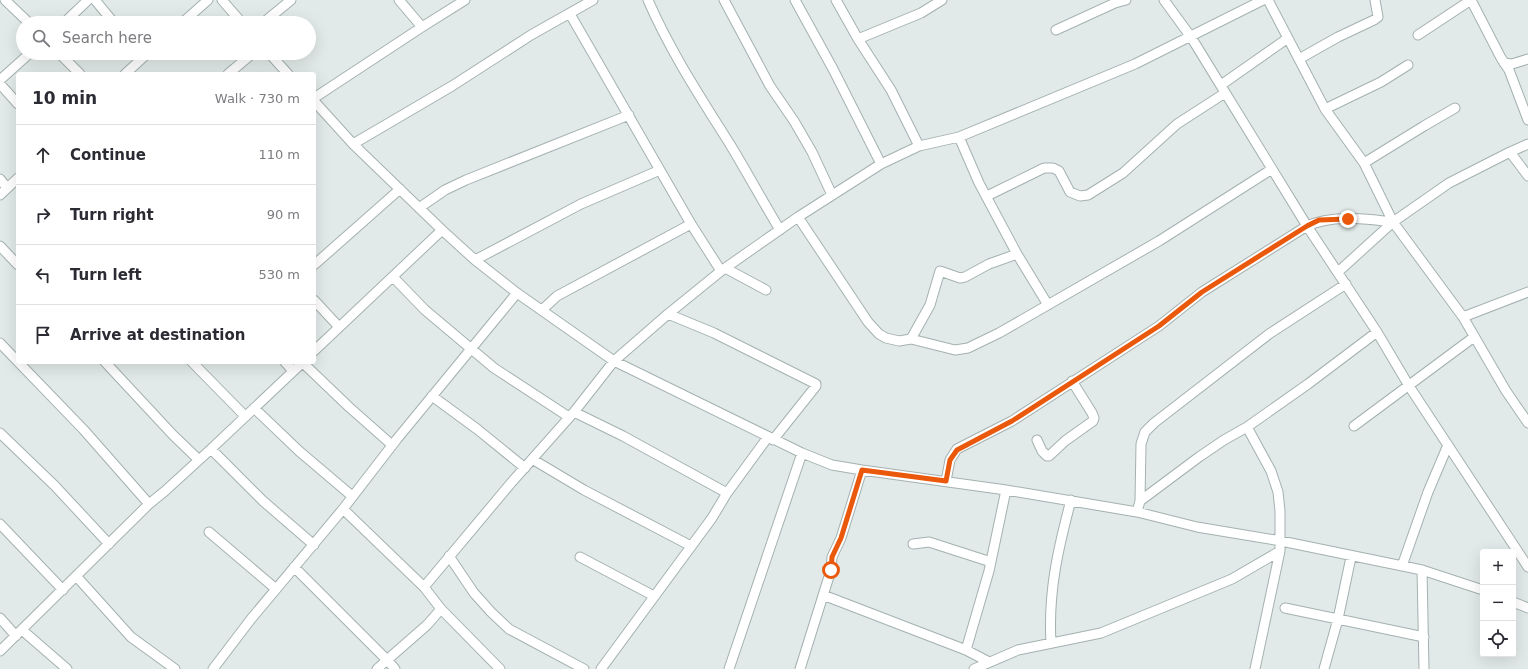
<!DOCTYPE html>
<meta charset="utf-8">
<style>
:root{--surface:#fff;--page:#f7f7f7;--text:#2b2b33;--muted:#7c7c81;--line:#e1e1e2}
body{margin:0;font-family:"DejaVu Sans",sans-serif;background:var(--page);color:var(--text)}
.controls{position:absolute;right:12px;bottom:12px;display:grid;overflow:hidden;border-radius:4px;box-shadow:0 4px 16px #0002}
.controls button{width:36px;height:36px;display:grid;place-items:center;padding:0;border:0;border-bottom:1px solid var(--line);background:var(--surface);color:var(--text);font:20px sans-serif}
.stop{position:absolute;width:12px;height:12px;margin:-9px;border:3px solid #ea580c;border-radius:50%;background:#fff}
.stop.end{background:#ea580c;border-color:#fff;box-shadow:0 1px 4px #0008}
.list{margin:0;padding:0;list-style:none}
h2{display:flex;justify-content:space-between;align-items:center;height:52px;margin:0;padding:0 16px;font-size:17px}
h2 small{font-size:13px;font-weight:400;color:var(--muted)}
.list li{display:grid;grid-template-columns:26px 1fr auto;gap:12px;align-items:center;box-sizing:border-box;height:60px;padding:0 16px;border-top:1px solid var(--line)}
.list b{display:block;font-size:15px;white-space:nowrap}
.list em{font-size:13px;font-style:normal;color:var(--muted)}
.icon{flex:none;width:22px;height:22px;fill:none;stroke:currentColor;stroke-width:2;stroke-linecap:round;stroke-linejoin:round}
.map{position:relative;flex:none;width:1528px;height:669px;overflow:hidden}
.search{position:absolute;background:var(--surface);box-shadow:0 4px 16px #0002;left:16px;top:16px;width:300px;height:44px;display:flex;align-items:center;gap:10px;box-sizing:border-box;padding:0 14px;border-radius:22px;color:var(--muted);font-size:15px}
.panel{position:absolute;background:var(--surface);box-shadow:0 4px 16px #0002;left:16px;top:72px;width:300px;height:292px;border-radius:4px}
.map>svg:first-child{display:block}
</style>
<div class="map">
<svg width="1528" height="669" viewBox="0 0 1528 669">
<rect width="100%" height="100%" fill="#e1eae8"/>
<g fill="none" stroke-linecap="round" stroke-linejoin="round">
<defs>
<path id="minor" d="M5 0 29 23
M95 0 114 23
M222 0 242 23
M399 0 422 27
M648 0C670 51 701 98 731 146 748 174 763 202 780 230
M724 0 770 86 794 121 812 152 832 195
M795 0 833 69 881 164
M836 0 858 39 891 90 919 146
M1164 0 1191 37 1307 226 1377 332 1409 386 1528 567
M1268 0 1325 109 1364 163 1393 222 1463 317 1506 391 1528 423
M1471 0 1501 58 1509 70 1528 120
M570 14 691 224 721 271
M64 23 88 0
M182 23 208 0
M263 23 291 0
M1056 30 1115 3 1126 0
M1418 35 1471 0
M858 39 921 13 942 0
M59 53 80 74
M269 53 288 74
M1299 59 1338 37 1374 20 1378 17 1375 0
M1504 63 1512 64 1528 59
M125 74 148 53
M228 74 253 53
M0 80 30 53
M0 84 18 104
M1221 85 1288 38
M314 98 422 27 465 0
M314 101 353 144 442 230 475 260 517 293 614 361 802 453 832 465 862 470 1006 490 1137 512 1197 527 1281 541 1422 570 1483 590
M1325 109 1381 82 1408 65
M959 137 979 183 1017 254 1048 305
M353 144 452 86 531 35 593 0
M1528 144 1510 152 1528 176
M1364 163 1424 126 1455 108
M0 179 7 188
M0 195 18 178
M987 196 1044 168H1053L1059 171 1070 192 1080 196 1088 195 1123 173 1177 124 1225 93
M419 208 445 190 466 180 629 115
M798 217 868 322 879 334 886 338 899 341 911 339 955 350 968 348 999 333 1159 241 1272 169
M0 246 18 265
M475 260 581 204 660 170
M314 265 400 189
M725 268 766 290
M1338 272 1393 222 1449 183 1510 152
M393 277 425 310 494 368 569 417
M314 300 339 327
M542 310 557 296 691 224
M668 314 714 333 816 384V386L773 440
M1463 317 1528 292
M911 339 930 305 940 271 960 278 965 277 989 264 1017 254
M0 343 83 429 149 504
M314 351 442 230
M105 362 173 435 199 460
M192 362 245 416
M285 362 293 371
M302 362 349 407 392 445
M432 396 477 429 525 468
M254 408 299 451 352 496
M574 412 623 436 727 493
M1354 426 1474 337
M1247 427 1271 471 1278 492 1280 511V551L1255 669
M0 433 55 486 109 544
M1037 440 1042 451 1047 456H1049L1065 441 1093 421 1094 418 1092 413 1072 381
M211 449 263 501 314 545
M532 459 584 490 691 546
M946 481 950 460 957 449 1012 421 1159 326 1202 292 1307 226C1333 214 1365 219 1393 222
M1140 501 1199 457 1224 440 1247 427 1308 384 1377 332
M343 509 424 587 441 609 500 669
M1137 512 1140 501 1141 444 1145 432 1154 423 1269 334 1346 284
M0 524 63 590
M209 532 276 589
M913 544 929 542 991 562
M449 556 474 593 491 612 509 629 584 669
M580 557 654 596
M1402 566 1428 492 1448 445
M294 567 387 660 377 669
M1422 570 1424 669
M77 577 131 637 175 669
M424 587 511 483 574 412 614 361 668 314 721 271 798 217 881 164 919 146 959 137 1135 64 1263 0
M823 595 966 650 989 662
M1513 602 1528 608
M1285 608 1424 637
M0 618 16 636
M22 630 67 669
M1051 643C1048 592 1058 549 1071 500
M966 650 989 571 1006 490
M0 651 149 504 165 491 211 449 303 362
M213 669 251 619 343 509 397 439 517 293
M395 669 387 660 427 625 441 609
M601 669 712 518 727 493 768 437
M729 669 802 453
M800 669 831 570 832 557 841 538 862 470
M974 669 1018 650 1101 633 1232 579 1280 551
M1324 669 1338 619 1351 557"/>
</defs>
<!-- minor casing -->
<use href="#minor" stroke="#a4b1b0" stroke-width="11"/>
<!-- minor -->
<use href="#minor" stroke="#fff" stroke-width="9"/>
</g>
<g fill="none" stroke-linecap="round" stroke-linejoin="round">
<!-- route -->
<path stroke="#ea580c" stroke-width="5" d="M831 570 832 557 841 538 862 470 946 481 950 460 957 450 1012 421 1159 326 1202 292 1307 226 1319 220 1348 219"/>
</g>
</svg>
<div class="controls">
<button>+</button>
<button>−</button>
<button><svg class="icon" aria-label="locate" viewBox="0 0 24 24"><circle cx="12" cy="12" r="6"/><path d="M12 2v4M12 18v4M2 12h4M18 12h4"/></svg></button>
</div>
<div class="stop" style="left:831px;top:570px"></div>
<div class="stop end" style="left:1348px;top:219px"></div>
<div class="search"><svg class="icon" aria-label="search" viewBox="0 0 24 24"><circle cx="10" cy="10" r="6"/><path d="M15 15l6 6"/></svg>Search here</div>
<section class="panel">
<h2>10 min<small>Walk · 730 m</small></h2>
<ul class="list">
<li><svg class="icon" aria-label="ahead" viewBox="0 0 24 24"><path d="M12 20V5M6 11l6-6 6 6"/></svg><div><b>Continue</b></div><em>110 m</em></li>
<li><svg class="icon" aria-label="right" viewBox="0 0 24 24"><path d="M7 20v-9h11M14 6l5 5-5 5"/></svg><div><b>Turn right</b></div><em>90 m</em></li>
<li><svg class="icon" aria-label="left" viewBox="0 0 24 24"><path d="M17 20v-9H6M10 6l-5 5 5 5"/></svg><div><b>Turn left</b></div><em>530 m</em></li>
<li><svg class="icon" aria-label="arrive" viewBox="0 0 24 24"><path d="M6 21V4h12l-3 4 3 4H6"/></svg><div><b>Arrive at destination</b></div></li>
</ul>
</section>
</div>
